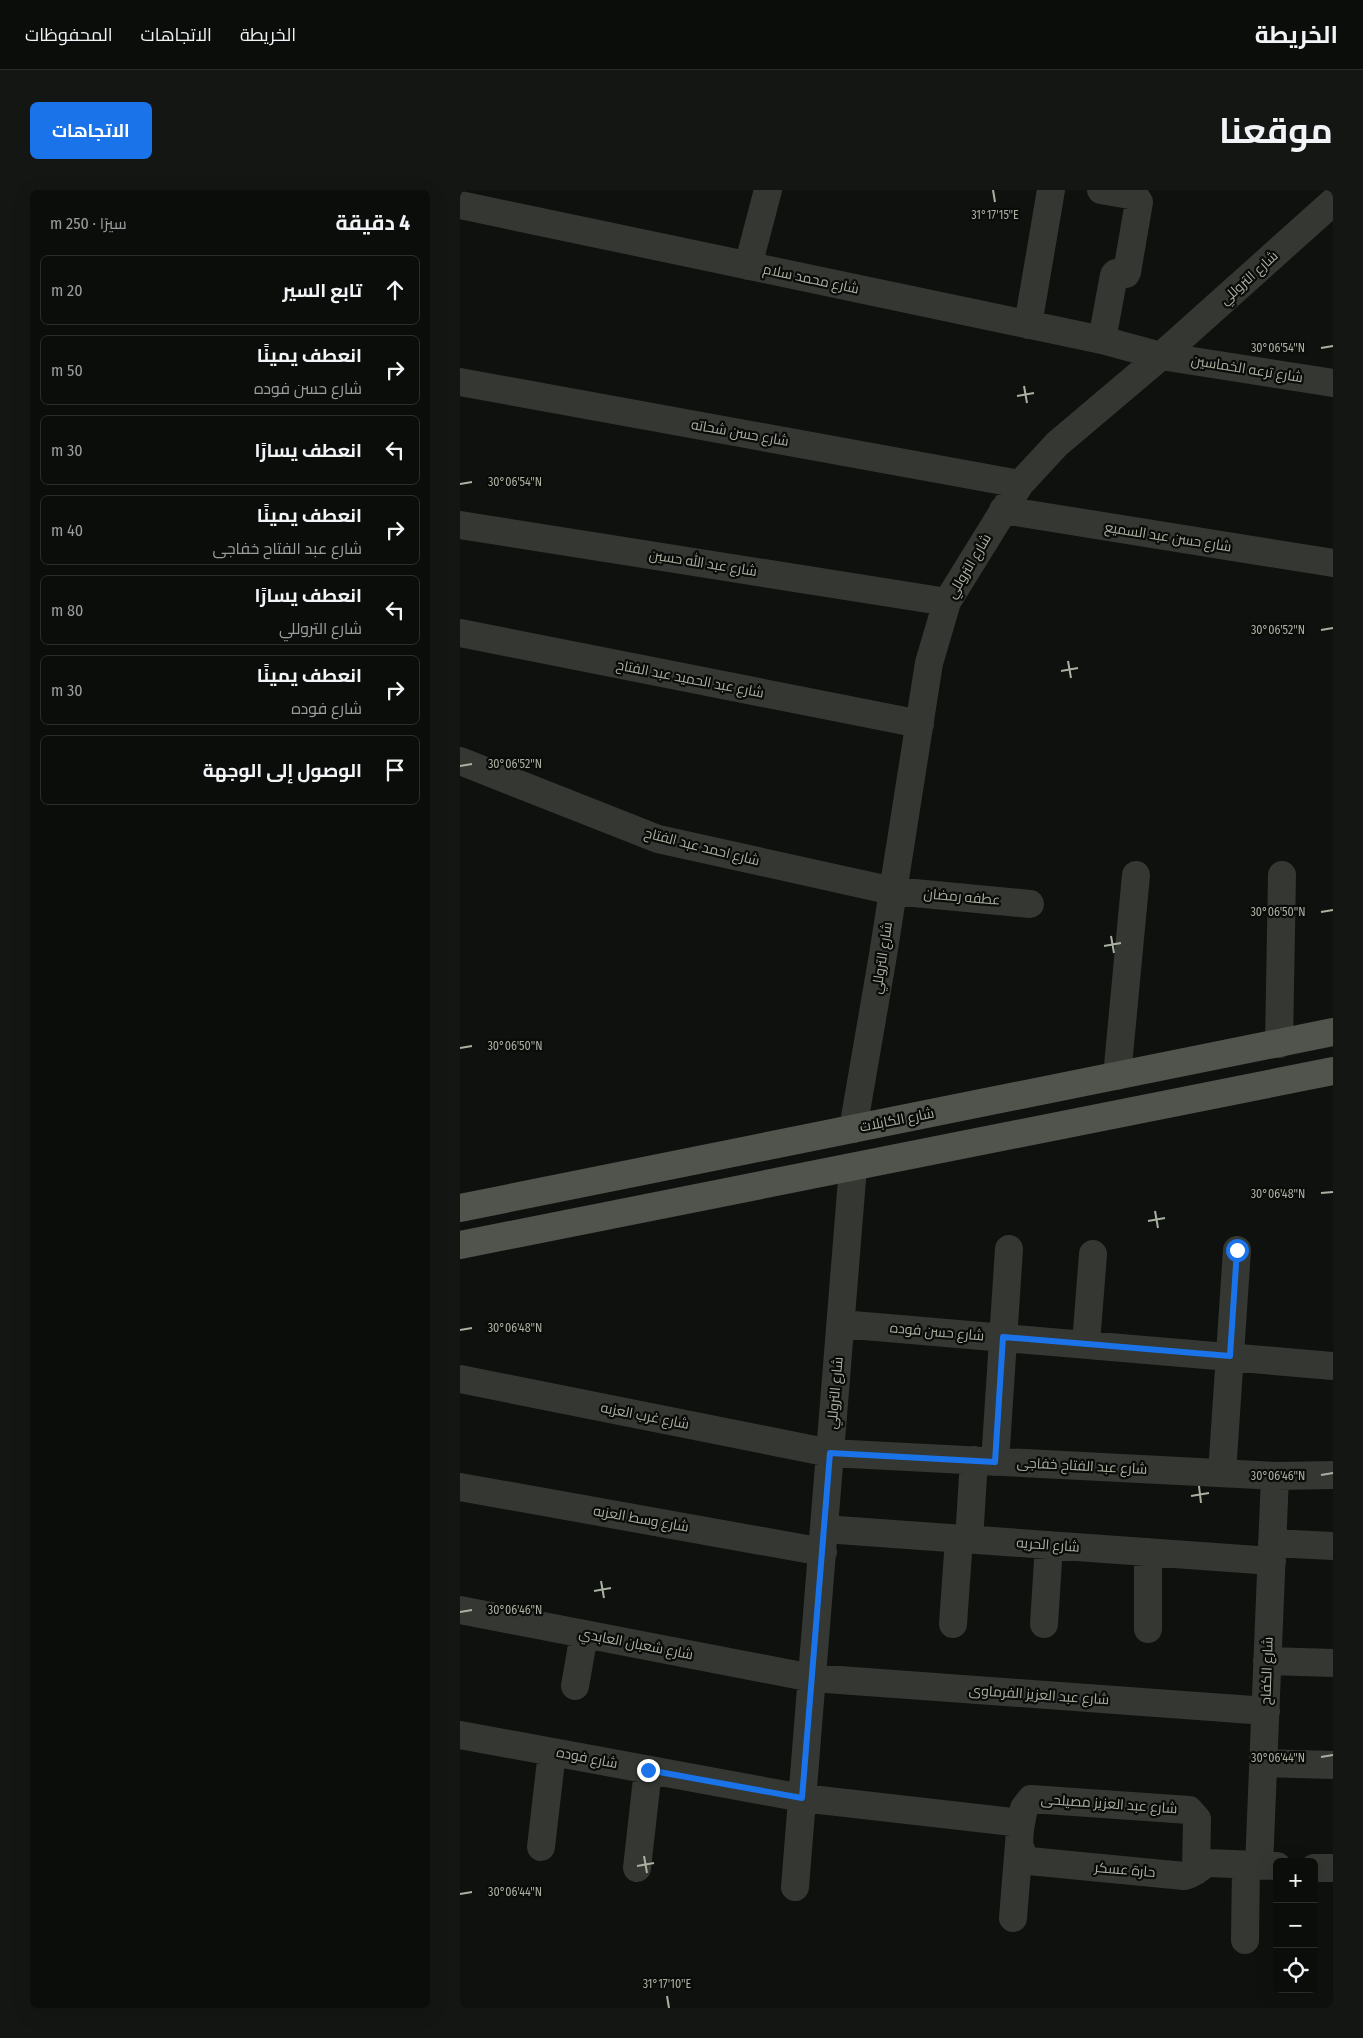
<!DOCTYPE html>
<html lang="ar">
<meta charset="utf-8">
<style>
:root{--surface:#0b0d0b;--page:#141614;--text:#f1f3f6;--muted:#9a9c9d;--line:#2b2d2c;--accent:#1a73e8}
body{margin:0;font-family:"Fira Sans Condensed",Cairo,sans-serif;background:var(--page);color:var(--text);direction:rtl}
.controls{position:absolute;right:15px;bottom:15px;display:grid;overflow:hidden;border-radius:8px;box-shadow:0 5px 20px #0002}
.controls button{width:45px;height:45px;display:grid;place-items:center;padding:0;border:0;border-bottom:1px solid var(--line);background:var(--surface);color:var(--text);font:25px sans-serif}
.stop{position:absolute;width:15px;height:15px;margin:-11px;border:4px solid #1a73e8;border-radius:50%;background:#fff}
.stop.end{background:#1a73e8;border-color:#fff;box-shadow:0 1px 5px #0008}
.list{margin:0;padding:0;list-style:none}
h2{display:flex;justify-content:space-between;align-items:center;height:65px;margin:0;padding:0 20px;font-size:21px}
h2 small{font-size:16px;font-weight:400;color:var(--muted)}
.list li{display:grid;grid-template-columns:32px 1fr auto;gap:15px;align-items:center;box-sizing:border-box;height:70px;margin:0 10px 10px;padding:0 10px;border:1px solid var(--line);border-radius:8px}
.list b{display:block;font-size:19px;white-space:nowrap}
.list p{margin:0;font-size:16px;white-space:nowrap;color:var(--muted)}
.list em{font-size:16px;font-style:normal;color:var(--muted)}
.icon{flex:none;width:28px;height:28px;fill:none;stroke:currentColor;stroke-width:2;stroke-linecap:round;stroke-linejoin:round}
.map{position:relative;flex:none;width:873px;height:1818px;overflow:hidden;direction:ltr;border-radius:8px}
header{display:flex;align-items:center;gap:30px;box-sizing:border-box;height:70px;padding:0 25px;background:var(--surface);border-bottom:1px solid var(--line)}
header strong{font-size:24px}
nav{display:flex;gap:28px;margin-inline-start:auto;font-size:18px}
.intro{display:flex;align-items:center;justify-content:space-between;box-sizing:border-box;height:120px;padding:0 30px}
h1{margin:0;font-size:35px}
.button{padding:12px 22px;border-radius:8px;background:var(--accent);color:#fff;font-size:18px;font-weight:700}
main{display:flex;gap:30px;padding:0 30px}
aside{flex:1;background:var(--surface);border-radius:8px;box-shadow:0 5px 20px #0002}
.map>svg:first-child{display:block}
</style>
<header>
<strong>الخريطة</strong>
<nav><a>الخريطة</a><a>الاتجاهات</a><a>المحفوظات</a></nav>
</header>
<div class="intro"><h1>موقعنا</h1><a class="button">الاتجاهات</a></div>
<main>
<div class="map">
<svg width="873" height="1818" viewBox="0 0 873 1818">
<rect width="100%" height="100%" fill="#0f110f"/>
<g fill="none" stroke-linecap="round" stroke-linejoin="round">
<!-- minor -->
<path stroke="#343732" stroke-width="28" d="M641 0 675 6 679 12 667 82 666 84 656 83 654 85 642 150
M0 15 642 150 701 166 873 193
M288 76 308 0
M568 135 591 0
M0 192 560 294
M543 320 873 373
M0 335 487 412
M0 443 460 534
M0 571 198 649 433 701 570 714
M819 854 822 685
M657 886 676 685
M393 939 423 765 469 473 487 412 560 294 597 254 701 166 873 12
M381 1134 873 1176
M626 1154 633 1064
M0 1189 370 1263 815 1286 873 1285
M535 1272 549 1059
M762 1283 777 1060
M0 1297 363 1362
M364 1339 812 1371
M509 1350 514 1270
M812 1353 873 1356
M0 1420 352 1488 806 1521
M493 1434 499 1349
M584 1434 589 1355
M688 1439V1362
M807 1471 873 1473
M115 1496 124 1444
M0 1545 342 1608 561 1633 564 1618 571 1609 729 1620 737 1629 736 1681
M803 1573 873 1575
M561 1633C559 1648 556 1660 569 1671L724 1686C734 1685 739 1676 749 1673L817 1676
M81 1657 92 1562
M799 1676 815 1286
M177 1678 188 1580
M854 1678H873
M335 1697 393 977
M553 1728 559 1654
M785 1750 786 1675"/>
<!-- major -->
<path stroke="#50544c" stroke-width="28" d="M0 1018 873 842
M0 1055 873 881"/>
</g>
<g fill="none" stroke-linecap="round" stroke-linejoin="round">
<!-- route -->
<path stroke="#1a73e8" stroke-width="6" d="M188 1580 342 1608 370 1263 535 1272 543 1147 770 1166 777 1060"/>
</g>
<!-- ticks -->
<path fill="none" stroke="#a9b1a1" stroke-width="2" d="M533 0 535 12M861 158 873 156M564 196 567 213M557 206 574 203M0 294 12 292M861 440 873 438M608 471 611 488M601 481 618 478M0 576 12 574M861 722 873 720M651 746 654 763M644 756 661 753M0 858 12 856M861 1003 873 1002M695 1021 698 1038M688 1031 705 1028M0 1140 12 1138M861 1285 873 1283M739 1296 741 1313M731 1306 749 1303M141 1391 144 1408M134 1401 151 1398M0 1422 12 1420M861 1567 873 1565M184 1666 187 1683M177 1676 194 1673M0 1704 12 1702M207 1806 209 1818"/>
<g text-anchor="middle" dominant-baseline="central" stroke-width="4.5" stroke-linejoin="round" paint-order="stroke">
<!-- street labels -->
<g font-size="14" fill="#a9b1a1" stroke="#0b0b0a">
<text transform="translate(789 88) rotate(-42)">شارع التروللي</text>
<text transform="translate(351 89) rotate(12)">شارع محمد سلام</text>
<text transform="translate(787 179) rotate(9)">شارع ترعه الخماسين</text>
<text transform="translate(280 243) rotate(10)">شارع حسن شحاته</text>
<text transform="translate(708 347) rotate(9)">شارع حسن عبد السميع</text>
<text transform="translate(243 373) rotate(9)">شارع عبد الله حسين</text>
<text transform="translate(509 376) rotate(-59)">شارع التروللي</text>
<text transform="translate(230 489) rotate(11)">شارع عبد الحميد عبد الفتاح</text>
<text transform="translate(242 657) rotate(14)">شارع احمد عبد الفتاح</text>
<text transform="translate(502 707) rotate(5)">عطفه رمضان</text>
<text transform="translate(422 768) rotate(-81)">شارع التروللي</text>
<text transform="translate(437 930) rotate(-11)">شارع الكابلات</text>
<text transform="translate(477 1142) rotate(5)">شارع حسن فوده</text>
<text transform="translate(375 1203) rotate(-85)">شارع التروللي</text>
<text transform="translate(185 1226) rotate(11)">شارع غرب العزبه</text>
<text transform="translate(622 1276) rotate(3)">شارع عبد الفتاح خفاجى</text>
<text transform="translate(181 1329) rotate(10)">شارع وسط العزبه</text>
<text transform="translate(588 1355) rotate(4)">شارع الحريه</text>
<text transform="translate(176 1454) rotate(11)">شارع شعبان العابدي</text>
<text transform="translate(807 1481) rotate(-88)">شارع الكفاح</text>
<text transform="translate(579 1505) rotate(4)">شارع عبد العزيز الفرماوى</text>
<text transform="translate(127 1568) rotate(11)">شارع فوده</text>
<text transform="translate(649 1614) rotate(4)">شارع عبد العزيز مصيلحى</text>
<text transform="translate(665 1680) rotate(5)">حارة عسكر</text>
</g>
</g>
<g font-size="12" text-anchor="middle" fill="#a9b1a1" stroke="#0b0b0a" stroke-width="4.5" stroke-linejoin="round" paint-order="stroke">
<text x="535" y="29">31°17'15"E</text>
<text x="818" y="162">30°06'54"N</text>
<text x="55" y="296">30°06'54"N</text>
<text x="818" y="444">30°06'52"N</text>
<text x="55" y="578">30°06'52"N</text>
<text x="818" y="726">30°06'50"N</text>
<text x="55" y="860">30°06'50"N</text>
<text x="818" y="1008">30°06'48"N</text>
<text x="55" y="1142">30°06'48"N</text>
<text x="818" y="1290">30°06'46"N</text>
<text x="55" y="1424">30°06'46"N</text>
<text x="818" y="1572">30°06'44"N</text>
<text x="55" y="1706">30°06'44"N</text>
<text x="207" y="1798">31°17'10"E</text>
</g>
</svg>
<div class="controls">
<button>+</button>
<button>−</button>
<button><svg class="icon" aria-label="locate" viewBox="0 0 24 24"><circle cx="12" cy="12" r="6"/><path d="M12 2v4M12 18v4M2 12h4M18 12h4"/></svg></button>
</div>
<div class="stop" style="left:777px;top:1060px"></div>
<div class="stop end" style="left:188px;top:1580px"></div>
</div>
<aside>
<h2>4 دقيقة<small>سيرًا · 250 m</small></h2>
<ul class="list">
<li><svg class="icon" aria-label="ahead" viewBox="0 0 24 24"><path d="M12 20V5M6 11l6-6 6 6"/></svg><div><b>تابع السير</b></div><em>20 m</em></li>
<li><svg class="icon" aria-label="right" viewBox="0 0 24 24"><path d="M7 20v-9h11M14 6l5 5-5 5"/></svg><div><b>انعطف يمينًا</b><p>شارع حسن فوده</p></div><em>50 m</em></li>
<li><svg class="icon" aria-label="left" viewBox="0 0 24 24"><path d="M17 20v-9H6M10 6l-5 5 5 5"/></svg><div><b>انعطف يسارًا</b></div><em>30 m</em></li>
<li><svg class="icon" aria-label="right" viewBox="0 0 24 24"><path d="M7 20v-9h11M14 6l5 5-5 5"/></svg><div><b>انعطف يمينًا</b><p>شارع عبد الفتاح خفاجى</p></div><em>40 m</em></li>
<li><svg class="icon" aria-label="left" viewBox="0 0 24 24"><path d="M17 20v-9H6M10 6l-5 5 5 5"/></svg><div><b>انعطف يسارًا</b><p>شارع التروللي</p></div><em>80 m</em></li>
<li><svg class="icon" aria-label="right" viewBox="0 0 24 24"><path d="M7 20v-9h11M14 6l5 5-5 5"/></svg><div><b>انعطف يمينًا</b><p>شارع فوده</p></div><em>30 m</em></li>
<li><svg class="icon" aria-label="arrive" viewBox="0 0 24 24"><path d="M6 21V4h12l-3 4 3 4H6"/></svg><div><b>الوصول إلى الوجهة</b></div></li>
</ul>
</aside>
</main>
